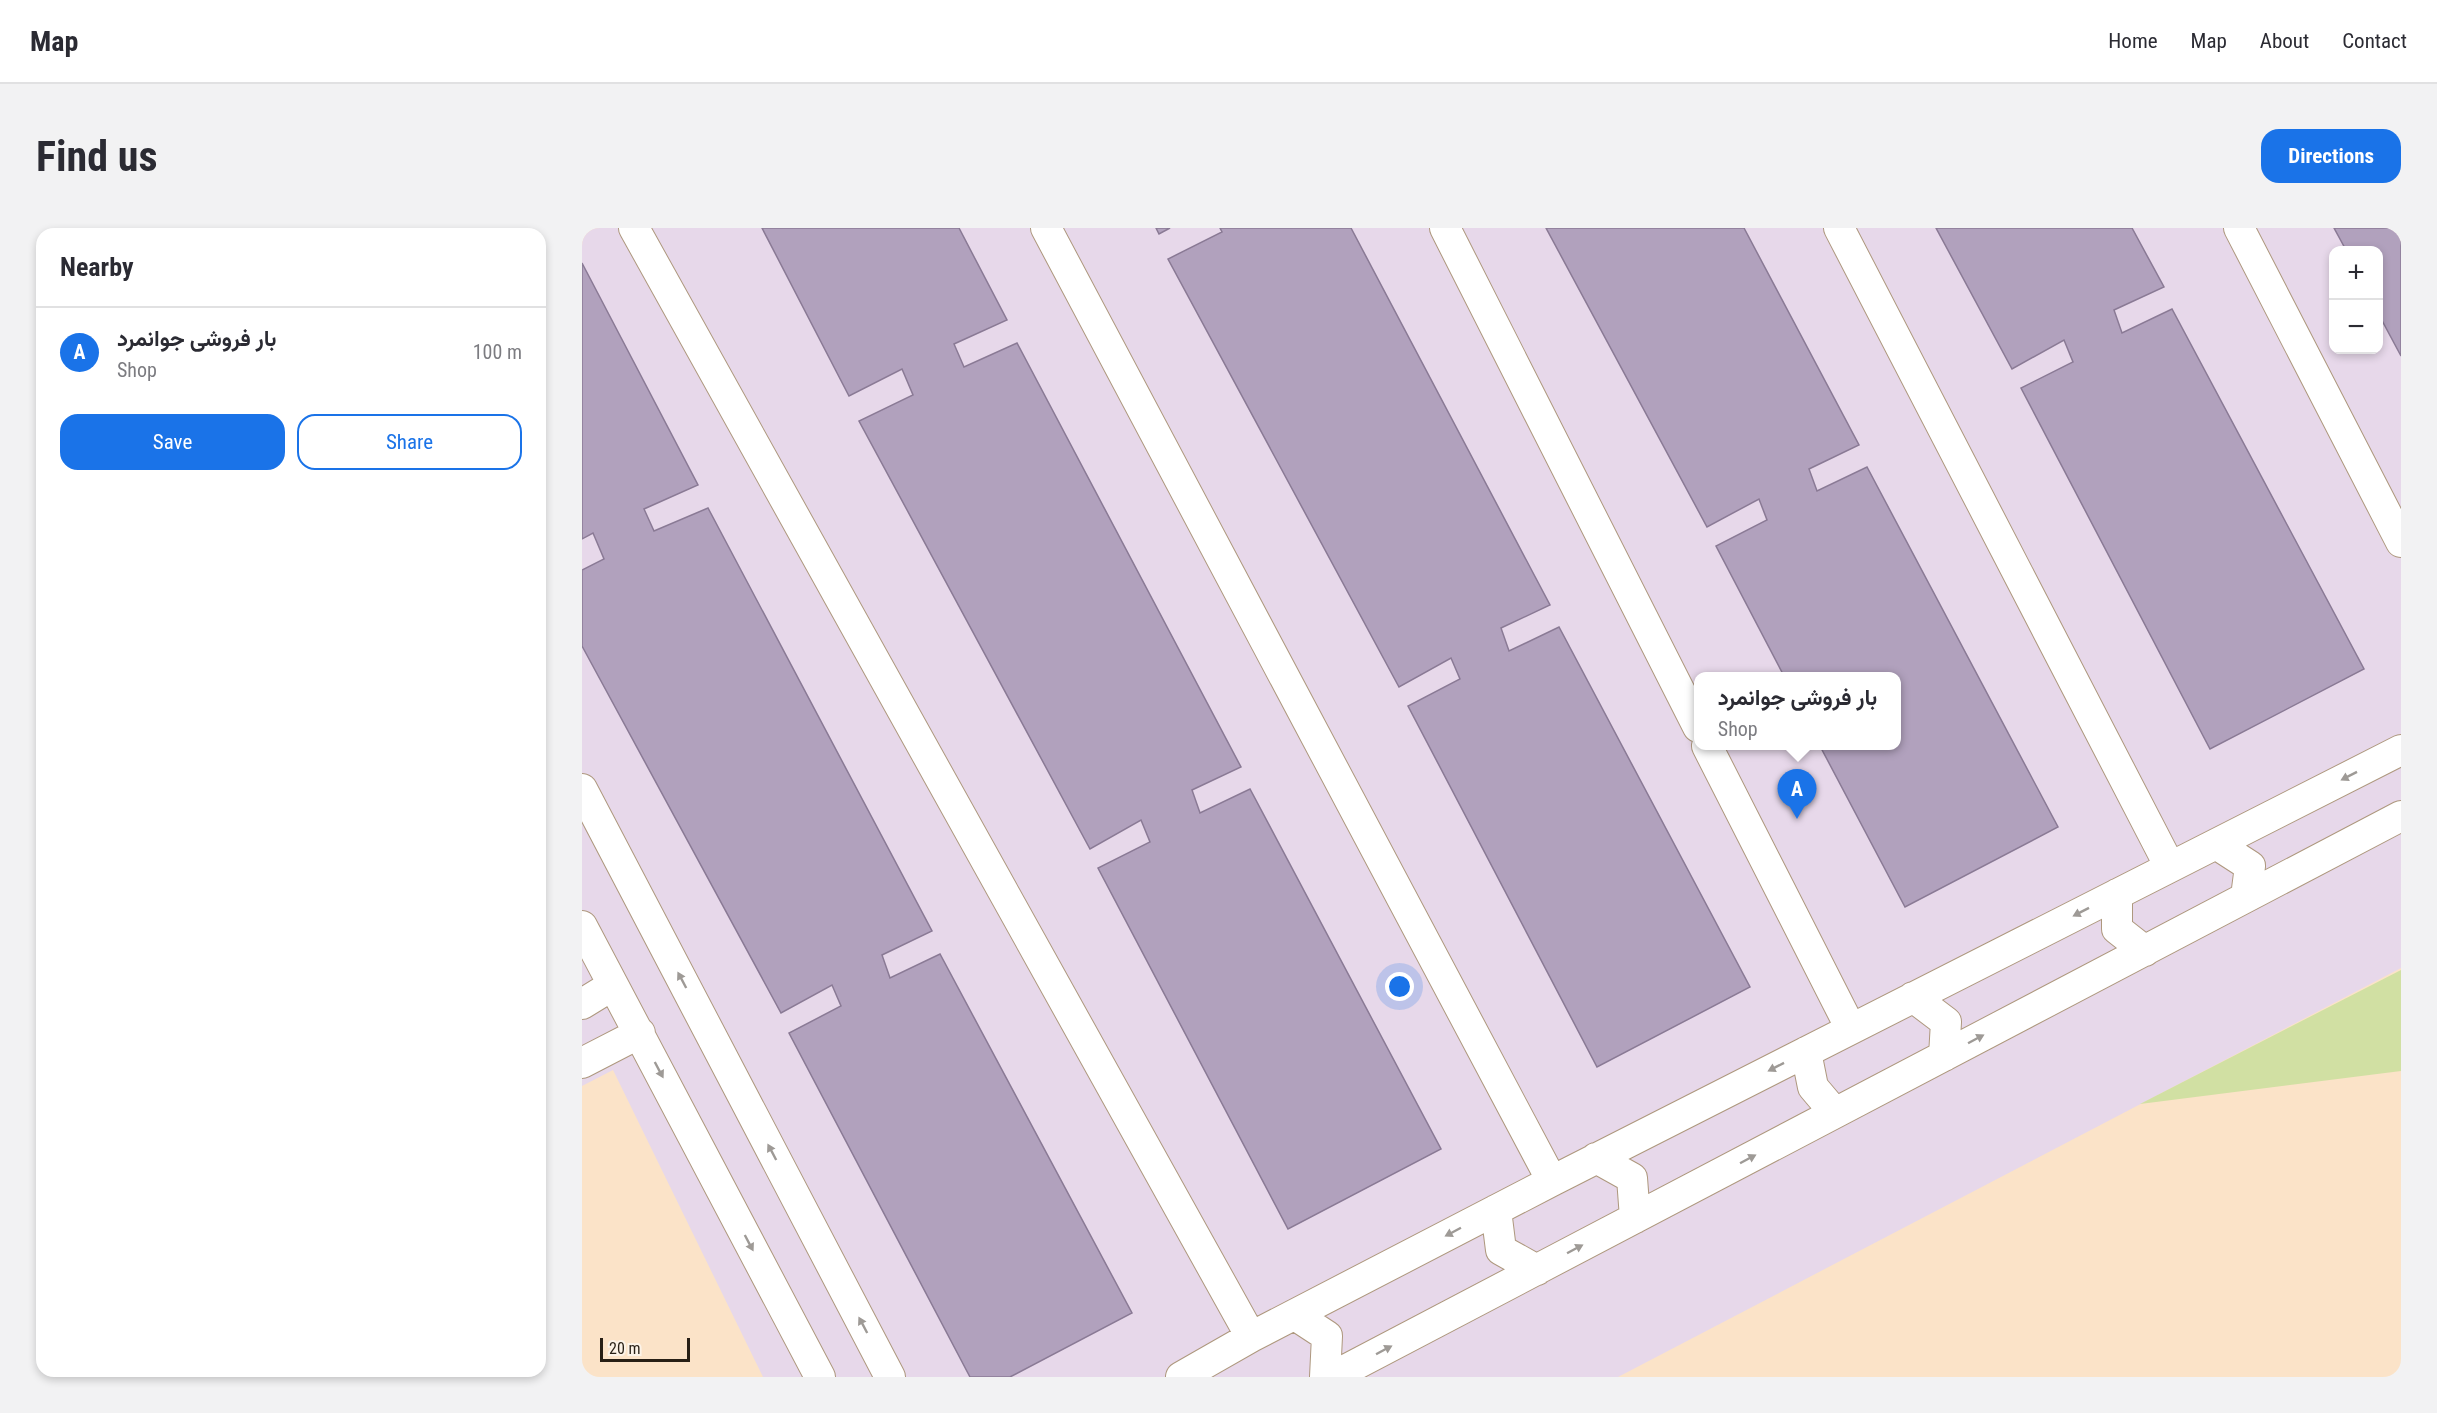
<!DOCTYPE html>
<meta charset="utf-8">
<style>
:root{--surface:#fff;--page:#f2f2f3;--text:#2b2b33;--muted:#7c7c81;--line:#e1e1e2;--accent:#1a73e8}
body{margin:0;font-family:"Roboto Condensed",Vazirmatn,sans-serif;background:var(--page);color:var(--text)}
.controls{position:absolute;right:18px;top:18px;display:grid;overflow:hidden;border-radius:12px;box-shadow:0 3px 9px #0003}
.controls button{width:54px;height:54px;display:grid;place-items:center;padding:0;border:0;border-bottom:2px solid var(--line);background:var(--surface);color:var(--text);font:30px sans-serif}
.scale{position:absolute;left:18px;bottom:15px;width:90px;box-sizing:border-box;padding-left:6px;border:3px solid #271f15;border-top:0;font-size:16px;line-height:21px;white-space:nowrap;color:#271f15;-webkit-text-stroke:4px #fcf3e8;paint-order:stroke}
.you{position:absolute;left:818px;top:759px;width:21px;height:21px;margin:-15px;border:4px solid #fff;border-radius:50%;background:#1a73e8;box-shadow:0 0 0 9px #1a73e833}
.badge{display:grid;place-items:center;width:39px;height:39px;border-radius:50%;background:var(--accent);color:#fff;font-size:20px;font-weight:700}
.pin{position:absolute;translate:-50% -50px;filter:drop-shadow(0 2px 3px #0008)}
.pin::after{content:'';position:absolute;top:32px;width:21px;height:18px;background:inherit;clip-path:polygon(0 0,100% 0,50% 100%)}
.popup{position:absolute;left:1112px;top:444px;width:207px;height:78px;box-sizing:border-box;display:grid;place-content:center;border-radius:12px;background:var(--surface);filter:drop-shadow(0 2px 4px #0005);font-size:20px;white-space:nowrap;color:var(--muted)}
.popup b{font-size:22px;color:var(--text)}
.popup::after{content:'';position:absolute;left:50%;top:100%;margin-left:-12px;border:12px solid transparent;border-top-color:var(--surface)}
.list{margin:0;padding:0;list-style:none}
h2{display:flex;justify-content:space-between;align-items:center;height:78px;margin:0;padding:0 24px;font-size:26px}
h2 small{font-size:20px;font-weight:400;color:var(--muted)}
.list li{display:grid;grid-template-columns:39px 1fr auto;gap:18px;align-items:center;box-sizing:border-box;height:90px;padding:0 24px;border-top:2px solid var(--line)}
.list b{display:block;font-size:22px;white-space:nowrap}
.list p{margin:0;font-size:20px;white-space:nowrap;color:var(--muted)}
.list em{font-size:20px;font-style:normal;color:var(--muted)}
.actions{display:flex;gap:12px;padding:18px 24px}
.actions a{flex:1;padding:14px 0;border:2px solid var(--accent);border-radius:18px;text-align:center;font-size:21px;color:var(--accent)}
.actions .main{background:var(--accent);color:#fff}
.map{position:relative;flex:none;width:1819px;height:1149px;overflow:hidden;border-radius:18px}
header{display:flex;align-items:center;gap:36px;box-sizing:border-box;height:84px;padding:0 30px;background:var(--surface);border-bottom:2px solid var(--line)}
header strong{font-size:28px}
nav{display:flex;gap:33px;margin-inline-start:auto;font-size:21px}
.intro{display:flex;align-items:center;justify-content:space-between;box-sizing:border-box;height:144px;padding:0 36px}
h1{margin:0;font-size:42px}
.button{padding:15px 27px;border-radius:18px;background:var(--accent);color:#fff;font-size:21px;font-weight:700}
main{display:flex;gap:36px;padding:0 36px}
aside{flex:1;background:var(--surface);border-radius:18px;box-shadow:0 3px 9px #0003}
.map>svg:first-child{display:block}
</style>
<header>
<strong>Map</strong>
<nav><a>Home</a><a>Map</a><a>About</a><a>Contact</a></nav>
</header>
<div class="intro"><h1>Find us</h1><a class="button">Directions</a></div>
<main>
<aside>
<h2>Nearby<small></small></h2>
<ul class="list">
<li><span class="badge">A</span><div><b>بار فروشی جوانمرد</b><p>Shop</p></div><em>100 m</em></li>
</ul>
<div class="actions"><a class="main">Save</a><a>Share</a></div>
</aside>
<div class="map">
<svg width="1819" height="1149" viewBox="0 0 1819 1149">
<rect width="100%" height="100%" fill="#fbe3c8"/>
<!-- commercial -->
<path fill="#e7d8ea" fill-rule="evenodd" d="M0 0H1819V740L1036 1149H181L31 842 0 858ZM1752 22H1796V122H1752ZM1116 448H1314V518H1116Z"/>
<!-- green -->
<path fill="#d1e0a3" d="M1819 742V843L1558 876Z"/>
<!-- building -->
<path fill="#b1a1bd" stroke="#8a7a95" stroke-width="1.5" d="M180 0H377L425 92 372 116 382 139 435 115 659 539 610 562 618 585 668 561 859 921 706 1001 516 640 568 614 559 592 508 621 277 193 331 167 320 141 267 168Z
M574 0H588L577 6Z
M638 0H769L968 377 919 400 927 423 977 399 1168 759 1015 839 826 478 878 451 869 430 817 459 586 31 640 4Z
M964 0H1162L1277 217 1227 241 1235 263 1285 239 1476 599 1323 679 1238 518H1314V448H1202L1134 318 1185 292 1177 271 1125 299Z
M1354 0H1550L1582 59 1532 82 1540 105 1590 81 1782 441 1628 521 1439 160 1491 134 1482 112 1430 141Z
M1752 0H1819V128L1796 85V22H1764Z
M0 35 116 257 62 281 72 303 126 280 350 703 300 727 308 750 358 726 550 1085 428 1149H388L207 805 259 778 250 757 199 785 0 418V342L22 331 11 305 0 311Z"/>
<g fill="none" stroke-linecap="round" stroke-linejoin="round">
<defs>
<path id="street" d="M52 0 669 1109
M464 0 970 953
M863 0 1116 499
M1257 0 1588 639
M1657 0 1819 314
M1125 518 1269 801
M0 561 308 1149
M1634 616 1668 638 1664 669
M1535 666V701L1563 723
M0 698 238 1149
M1331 769 1364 794 1362 828
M0 776 31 757
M1224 824 1231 859 1253 885
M0 835 58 805
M1014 930 1050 950 1053 990
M914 982 919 1022 955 1042
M713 1087 745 1108 743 1149
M599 1149 669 1109 970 953 1819 522
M750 1149 1819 588"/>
</defs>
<!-- street casing -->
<use href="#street" stroke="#ae987e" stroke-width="32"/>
<!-- street -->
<use href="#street" stroke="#fff" stroke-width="30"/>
</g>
<!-- one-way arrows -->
<defs><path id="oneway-solid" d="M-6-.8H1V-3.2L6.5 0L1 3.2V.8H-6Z" transform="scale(1.5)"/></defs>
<g fill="#9e9a96">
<use href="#oneway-solid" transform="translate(1767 548) rotate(153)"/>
<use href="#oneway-solid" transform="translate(1499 684) rotate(153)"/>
<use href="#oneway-solid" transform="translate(100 752) rotate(-118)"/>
<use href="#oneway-solid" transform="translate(1394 811) rotate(-28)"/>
<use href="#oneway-solid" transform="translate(1194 839) rotate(153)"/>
<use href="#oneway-solid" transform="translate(77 842) rotate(62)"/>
<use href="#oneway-solid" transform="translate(190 924) rotate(-118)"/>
<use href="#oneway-solid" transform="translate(1166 931) rotate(-28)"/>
<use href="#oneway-solid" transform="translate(871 1004) rotate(152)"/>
<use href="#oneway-solid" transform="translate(167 1015) rotate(62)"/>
<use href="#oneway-solid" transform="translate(993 1021) rotate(-28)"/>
<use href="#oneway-solid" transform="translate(281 1097) rotate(-118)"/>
<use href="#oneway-solid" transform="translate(802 1122) rotate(-28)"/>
</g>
</svg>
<div class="controls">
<button>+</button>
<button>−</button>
</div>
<div class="scale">20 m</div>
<div class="you"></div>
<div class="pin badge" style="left:1215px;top:591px">A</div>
<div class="popup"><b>بار فروشی جوانمرد</b>Shop</div>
</div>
</main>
